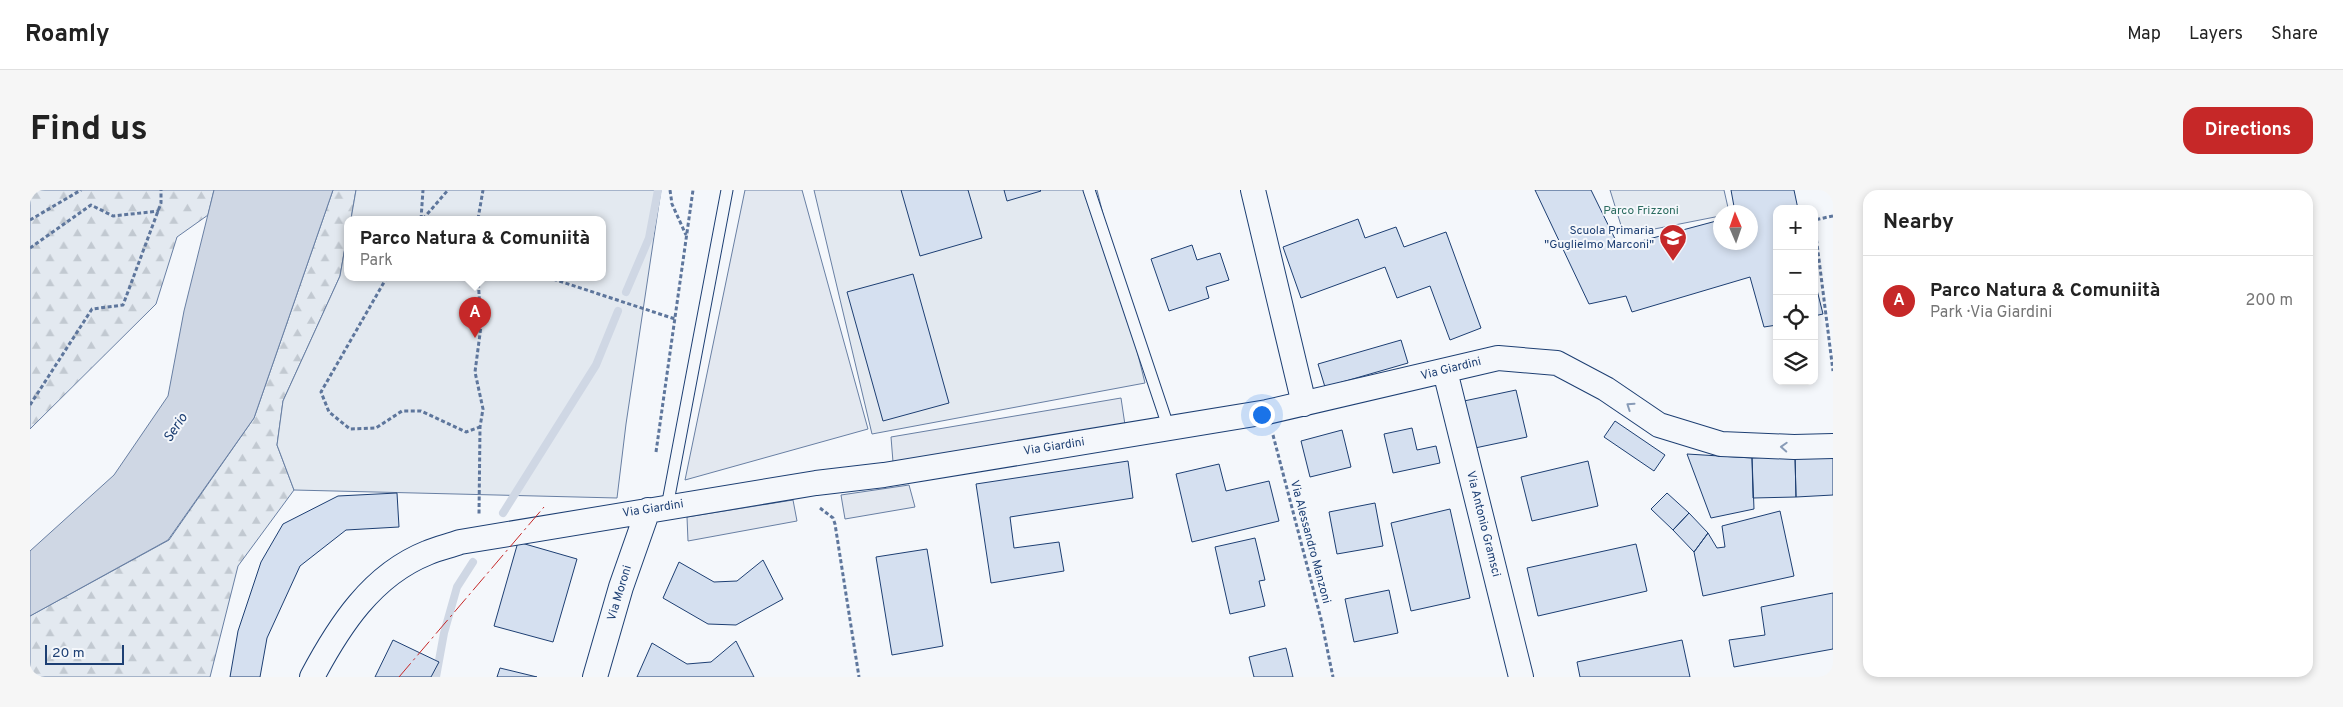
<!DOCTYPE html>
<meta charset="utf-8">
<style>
:root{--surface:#fff;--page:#f6f6f6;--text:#222;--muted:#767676;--line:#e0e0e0;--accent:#c62828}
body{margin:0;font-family:Overpass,sans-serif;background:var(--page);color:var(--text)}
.controls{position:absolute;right:15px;top:15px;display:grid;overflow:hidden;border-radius:10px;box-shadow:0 2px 8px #0003}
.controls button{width:45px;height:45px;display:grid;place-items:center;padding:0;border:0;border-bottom:1px solid var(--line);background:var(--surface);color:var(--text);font:25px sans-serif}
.compass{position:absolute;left:1683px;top:15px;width:45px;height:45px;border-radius:50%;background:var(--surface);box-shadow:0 2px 8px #0003;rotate:358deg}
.scale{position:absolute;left:15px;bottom:12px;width:79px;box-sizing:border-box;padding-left:5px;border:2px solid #1d3f73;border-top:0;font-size:14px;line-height:18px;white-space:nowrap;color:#1d3f73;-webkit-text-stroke:4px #f4f7fb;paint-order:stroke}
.you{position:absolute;left:1231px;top:224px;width:18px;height:18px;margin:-12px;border:4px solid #fff;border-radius:50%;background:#1a73e8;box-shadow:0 0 0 8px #1a73e833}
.badge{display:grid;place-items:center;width:32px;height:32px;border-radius:50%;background:var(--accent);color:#fff;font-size:16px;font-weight:700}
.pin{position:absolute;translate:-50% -41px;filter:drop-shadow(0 1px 2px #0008)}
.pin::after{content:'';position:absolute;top:26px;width:18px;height:15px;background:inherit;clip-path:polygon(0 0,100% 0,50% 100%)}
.popup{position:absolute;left:314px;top:26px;width:262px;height:65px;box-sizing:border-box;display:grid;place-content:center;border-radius:10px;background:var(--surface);filter:drop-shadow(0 1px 4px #0005);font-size:16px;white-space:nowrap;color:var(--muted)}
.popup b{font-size:19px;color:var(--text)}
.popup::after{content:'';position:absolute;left:50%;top:100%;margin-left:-10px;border:10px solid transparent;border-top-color:var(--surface)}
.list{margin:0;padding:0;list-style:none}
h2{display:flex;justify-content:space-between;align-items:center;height:65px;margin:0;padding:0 20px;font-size:21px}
h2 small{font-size:16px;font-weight:400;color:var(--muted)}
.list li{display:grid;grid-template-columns:32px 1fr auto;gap:15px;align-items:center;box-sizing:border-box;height:90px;padding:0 20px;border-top:1px solid var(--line)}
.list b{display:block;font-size:19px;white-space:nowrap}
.list p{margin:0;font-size:16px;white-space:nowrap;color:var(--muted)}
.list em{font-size:16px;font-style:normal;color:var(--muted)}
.icon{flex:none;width:28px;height:28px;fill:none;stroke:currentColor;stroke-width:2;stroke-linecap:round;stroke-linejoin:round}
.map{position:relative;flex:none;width:1803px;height:487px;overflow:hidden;border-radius:15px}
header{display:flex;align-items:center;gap:30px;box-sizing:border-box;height:70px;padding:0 25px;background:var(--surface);border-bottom:1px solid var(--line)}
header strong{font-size:24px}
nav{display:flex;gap:28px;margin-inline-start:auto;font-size:18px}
.intro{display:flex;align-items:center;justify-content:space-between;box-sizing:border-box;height:120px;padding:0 30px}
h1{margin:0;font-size:35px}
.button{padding:12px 22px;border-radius:15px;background:var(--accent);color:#fff;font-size:18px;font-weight:700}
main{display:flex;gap:30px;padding:0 30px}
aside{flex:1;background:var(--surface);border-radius:15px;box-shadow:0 2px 8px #0003}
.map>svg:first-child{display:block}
</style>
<header>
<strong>Roamly</strong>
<nav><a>Map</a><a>Layers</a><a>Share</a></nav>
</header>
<div class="intro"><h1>Find us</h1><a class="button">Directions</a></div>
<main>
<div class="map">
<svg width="1803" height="487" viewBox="0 0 1803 487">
<defs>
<pattern id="forest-firs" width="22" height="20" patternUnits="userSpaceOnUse" patternTransform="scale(1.25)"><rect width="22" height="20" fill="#e3e9f0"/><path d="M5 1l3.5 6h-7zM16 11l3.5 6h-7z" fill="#c2c9d1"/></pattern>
</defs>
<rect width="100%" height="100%" fill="#f4f7fb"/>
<!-- forest -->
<path fill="url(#forest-firs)" stroke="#687fa3" d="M0 0H184L178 25 147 47 126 114 0 239Z
M303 0H326L321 29H318L317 46 310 86 253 211 247 255 264 300 208 376 180 487H0V426L139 350 224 228Z"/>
<!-- green -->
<path fill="#e3e9f0" stroke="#687fa3" d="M326 0H631L596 234 587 308 264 300 247 255 253 211 310 86 317 46 318 87H572V29H321Z
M784 0H1067L1115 193 842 244Z
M1580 0H1694L1699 22H1690V26L1594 45Z"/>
<!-- parking -->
<path fill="#e3e8f0" stroke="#687fa3" d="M715 0H772L838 239 655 290Z
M1091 208 1095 235 863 272 861 247Z
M879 295 885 317 815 329 811 305Z
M763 310 767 331 658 351 657 327Z"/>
<!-- water -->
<path fill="#cfd7e4" stroke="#687fa3" d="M184 0H303L224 228 138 350 0 426V361L84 285 138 206 154 121Z"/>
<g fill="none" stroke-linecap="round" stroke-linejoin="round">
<!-- stream -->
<path stroke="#cfd7e4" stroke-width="8" d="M596 102 619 48 628 0
M473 323 566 175 588 121
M406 487 414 443 427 397 443 372"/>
</g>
<!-- building -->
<path fill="#d5e0f0" stroke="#1d3f73" d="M871 0H938L952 48 890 66Z
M974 0H1010L1011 1 977 11Z
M1505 0H1561L1589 57 1690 30V52H1720V22H1705L1701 0H1764L1768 19H1747V135L1734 137 1720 87 1602 122 1596 106 1559 114Z
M1328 29 1335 48 1366 37 1374 57 1416 42 1451 138 1420 150 1400 96 1367 108 1355 77 1271 108 1253 57Z
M1162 55 1167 70 1190 63 1199 90 1176 97 1179 108 1139 121 1121 69Z
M883 84 919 213 853 231 817 102Z
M1784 88 1793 124 1784 126Z
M1371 150 1378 173 1295 197 1288 174Z
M1486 200 1497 247 1445 258 1434 211Z
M1585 231 1635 265 1624 281 1574 247Z
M1382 238 1387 260 1406 256 1410 273 1363 283 1354 244Z
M1312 240 1321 277 1280 287 1271 251Z
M1657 264 1722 268 1724 319 1681 328Z
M1803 265V305L1766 307 1765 266Z
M1765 266 1766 307 1723 308 1722 268Z
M1098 271 1103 308 980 327 984 358 1029 352 1034 381 961 393 946 294Z
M1558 271 1568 316 1502 331 1491 287Z
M1189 274 1196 301 1239 291 1249 331 1162 352 1146 284Z
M367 303 369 337 316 340 270 376 237 448 230 487H200L208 441 231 372 253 334 308 306Z
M1637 303 1659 323 1643 340 1621 319Z
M1345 313 1353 356 1307 364 1299 322Z
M1420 319 1440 408 1381 421 1361 333Z
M1750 321 1764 386 1673 406 1664 362 1678 343 1687 358 1695 357 1692 336Z
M1659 323 1678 343 1664 362 1643 340Z
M1225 348 1235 390 1229 391 1235 416 1200 424 1185 357Z
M488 352 547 369 523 452 464 436Z
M1606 354 1617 401 1508 426 1497 378Z
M897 359 913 456 862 465 846 367Z
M733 370 753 409 706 435 678 434 633 408 649 372 684 392 707 391Z
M1359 400 1368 443 1324 452 1315 409Z
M1803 403V459L1704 477 1699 450 1735 445 1731 417Z
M363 450 409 472 401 487H345Z
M1652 450 1660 487H1550L1547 472Z
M706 451 724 487H607L622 453 657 474 681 472Z
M1256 458 1263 487H1224L1219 467Z
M470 478 507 487H467Z"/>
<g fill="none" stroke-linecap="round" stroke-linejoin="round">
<defs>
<path id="lane" d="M1059 0 1139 239
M637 317 697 0"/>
<path id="street" d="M1223 0 1274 214
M1415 181 1491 487
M282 487C309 436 342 385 397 363 408 358 419 356 430 352L786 293 854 285 1237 222 1468 168 1527 173 1576 199 1629 235 1691 254 1764 257 1803 256
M565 487 591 397 618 320"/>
</defs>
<!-- lane casing -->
<use href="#lane" stroke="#1d3f73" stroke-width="13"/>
<!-- street casing -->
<use href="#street" stroke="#1d3f73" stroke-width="26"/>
<!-- path -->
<path stroke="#5e769c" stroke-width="3" stroke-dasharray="4 2.5" stroke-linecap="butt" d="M640 0 642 14 656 45
M1803 26 1784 30 1803 181
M391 29 393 0
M393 29 418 0
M448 29 453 0
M0 30 51 0
M0 58 61 15 83 26 129 21
M357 87 291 202 299 222 320 239 346 238 372 221H391L436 242 450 237
M448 87 451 136 445 182 453 219 450 237 449 324
M517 87 645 129
M0 215 62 119 93 115 131 13V0
M1243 245 1291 429 1303 487
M626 262 663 0
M790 318 803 328 805 334 829 487"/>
<!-- lane -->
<use href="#lane" stroke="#f4f7fb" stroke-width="11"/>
<!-- street -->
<use href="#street" stroke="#f4f7fb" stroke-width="24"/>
<!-- power -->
<path stroke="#c62828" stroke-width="1" stroke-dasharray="18 4 2.5 4" stroke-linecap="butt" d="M369 487 514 317"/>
</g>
<!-- one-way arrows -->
<defs><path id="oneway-chevron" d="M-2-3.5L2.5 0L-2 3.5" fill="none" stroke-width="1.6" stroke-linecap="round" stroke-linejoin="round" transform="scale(1.25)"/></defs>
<g stroke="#889bb7">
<use href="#oneway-chevron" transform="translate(1600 216) rotate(-146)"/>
<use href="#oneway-chevron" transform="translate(1754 257) rotate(-177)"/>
</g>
<!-- icons -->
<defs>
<symbol id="school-pin" viewBox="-11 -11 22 30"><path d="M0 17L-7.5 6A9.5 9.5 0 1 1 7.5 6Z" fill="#c62828" stroke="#f4f7fb"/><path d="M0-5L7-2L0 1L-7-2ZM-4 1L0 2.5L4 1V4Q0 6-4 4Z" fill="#fff"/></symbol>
</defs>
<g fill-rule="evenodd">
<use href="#school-pin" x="1627" y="32" width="32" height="43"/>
</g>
<g text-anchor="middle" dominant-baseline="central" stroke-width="4" stroke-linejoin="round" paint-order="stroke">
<!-- park labels -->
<g font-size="12" fill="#2c6c60" stroke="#f4f7fb">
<text x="1611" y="21">Parco Frizzoni</text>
</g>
<!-- poi labels -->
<g font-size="12" fill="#1d3f73" stroke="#f4f7fb" text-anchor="end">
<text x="1624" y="41">Scuola Primaria<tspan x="1624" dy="14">"Guglielmo Marconi"</tspan></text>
</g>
<!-- street labels -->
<g font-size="12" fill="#1d3f73" stroke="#f4f7fb">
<text transform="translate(1421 179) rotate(-14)">Via Giardini</text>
<text transform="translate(1024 257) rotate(-9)">Via Giardini</text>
<text transform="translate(623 319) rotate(-9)">Via Giardini</text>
<text transform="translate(1453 334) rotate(76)">Via Antonio Gramsci</text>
<text transform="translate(1280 352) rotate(75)">Via Alessandro Manzoni</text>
<text transform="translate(590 403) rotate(-73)">Via Moroni</text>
</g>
<!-- water labels -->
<g font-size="14" font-style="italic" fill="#1d3f73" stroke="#f4f7fb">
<text transform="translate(146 238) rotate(-56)">Serio</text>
</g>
</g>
</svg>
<div class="controls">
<button>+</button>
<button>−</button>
<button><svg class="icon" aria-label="locate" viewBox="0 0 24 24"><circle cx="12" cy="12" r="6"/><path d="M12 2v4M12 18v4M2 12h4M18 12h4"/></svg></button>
<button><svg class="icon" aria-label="layers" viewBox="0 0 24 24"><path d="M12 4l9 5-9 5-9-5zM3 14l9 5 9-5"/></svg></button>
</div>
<svg class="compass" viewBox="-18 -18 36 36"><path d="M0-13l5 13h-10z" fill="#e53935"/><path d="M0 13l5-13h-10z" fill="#767676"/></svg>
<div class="scale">20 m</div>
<div class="you"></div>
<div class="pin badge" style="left:445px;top:148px">A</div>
<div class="popup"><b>Parco Natura &amp; Comuniità</b>Park</div>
</div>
<aside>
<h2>Nearby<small></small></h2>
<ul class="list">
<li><span class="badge">A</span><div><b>Parco Natura &amp; Comuniità</b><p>Park · Via Giardini</p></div><em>200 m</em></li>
</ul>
</aside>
</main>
